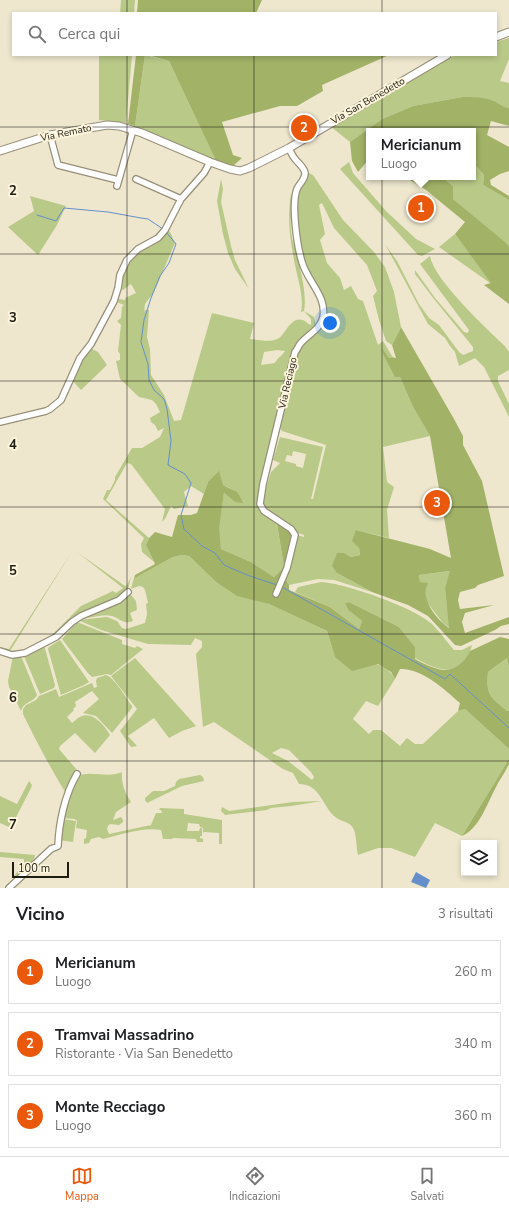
<!DOCTYPE html>
<html lang="it">
<meta charset="utf-8">
<style>
:root{--surface:#fff;--page:#f2f2f2;--text:#202124;--muted:#757577;--line:#e0e0e0;--accent:#ea580c}
body{margin:0;font-family:"Nunito Sans",sans-serif;background:var(--page);color:var(--text)}
.controls{position:absolute;right:12px;bottom:12px;display:grid;overflow:hidden;border-radius:0px;box-shadow:0 2px 6px #0003}
.controls button{width:36px;height:36px;display:grid;place-items:center;padding:0;border:0;border-bottom:1px solid var(--line);background:var(--surface);color:var(--text);font:20px sans-serif}
.scale{position:absolute;left:12px;bottom:10px;width:57px;box-sizing:border-box;padding-left:4px;border:2px solid #1f1c13;border-top:0;font-size:11px;line-height:14px;white-space:nowrap;color:#1f1c13;-webkit-text-stroke:3px #fcf4db;paint-order:stroke}
.you{position:absolute;left:330px;top:323px;width:14px;height:14px;margin:-10px;border:3px solid #fff;border-radius:50%;background:#1a73e8;box-shadow:0 0 0 6px #1a73e833}
.badge{display:grid;place-items:center;width:26px;height:26px;border-radius:50%;background:var(--accent);color:#fff;font-size:13px;font-weight:700}
.pin{position:absolute;translate:-50% -50%;border:2px solid #fff;box-shadow:0 1px 4px #0006}
.popup{position:absolute;left:366px;top:128px;width:110px;height:52px;box-sizing:border-box;display:grid;place-content:center;border-radius:0px;background:var(--surface);filter:drop-shadow(0 1px 3px #0005);font-size:13px;white-space:nowrap;color:var(--muted)}
.popup b{font-size:15px;color:var(--text)}
.popup::after{content:'';position:absolute;left:50%;top:100%;margin-left:-8px;border:8px solid transparent;border-top-color:var(--surface)}
.list{margin:0;padding:0;list-style:none}
h2{display:flex;justify-content:space-between;align-items:center;height:52px;margin:0;padding:0 16px;font-size:17px}
h2 small{font-size:13px;font-weight:400;color:var(--muted)}
.list li{display:grid;grid-template-columns:26px 1fr auto;gap:12px;align-items:center;box-sizing:border-box;height:64px;margin:0 8px 8px;padding:0 8px;border:1px solid var(--line);border-radius:0px}
.list b{display:block;font-size:15px;white-space:nowrap}
.list p{margin:0;font-size:13px;white-space:nowrap;color:var(--muted)}
.list em{font-size:13px;font-style:normal;color:var(--muted)}
.icon{flex:none;width:22px;height:22px;fill:none;stroke:currentColor;stroke-width:2;stroke-linecap:round;stroke-linejoin:round}
.map{position:relative;flex:none;width:509px;height:888px;overflow:hidden}
.search{position:absolute;background:var(--surface);box-shadow:0 2px 6px #0003;left:12px;right:12px;top:12px;height:44px;display:flex;align-items:center;gap:10px;box-sizing:border-box;padding:0 14px;border-radius:0px;color:var(--muted);font-size:15px}
.sheet{height:268px;background:var(--surface)}
nav{display:flex;justify-content:space-around;align-items:center;box-sizing:border-box;height:56px;border-top:1px solid var(--line);background:var(--surface);font-size:11px;color:var(--muted)}
nav a{display:grid;justify-items:center;gap:2px}
nav .on{color:var(--accent)}
.map>svg:first-child{display:block}
</style>
<div class="map">
<svg width="509" height="888" viewBox="0 0 509 888">
<rect width="100%" height="100%" fill="#eee7ce"/>
<!-- green -->
<path fill="#b9c988" fill-rule="evenodd" d="M121 0H135L134 13H120Z
M509 38V59L500 81 509 83V108L504 107 494 101 479 98 462 97 413 106 382 119 350 142 330 126 441 61 456 55H496V42Z
M99 55H132L126 123 99 120Z
M145 55 169 61 216 161 137 128 135 126Z
M349 162 353 173 386 211 416 239 435 249 422 256 418 255 340 169Z
M473 165 477 167 484 175 483 185 509 200V247L453 199V186L442 177H473Z
M307 172 313 175 343 220 374 252 385 267 394 292 401 327 392 345 386 341 379 320 373 296 377 291 367 265 334 228 322 203 319 205 325 234 320 240 327 263 340 278 344 290 351 286 358 299 363 301 378 345 383 341 392 356 395 358H389L383 349 400 377 413 407 430 436 383 447 387 482 394 487 387 510 389 538 356 530 360 555 351 557 344 553 337 573 372 592 334 580 318 579 289 585 285 578 294 553 297 535 304 537V535L277 525 284 567 274 577 251 562 221 549 218 528 224 493 235 502H244C233 487 226 485 208 482L204 494 191 486 184 492 188 506 174 509 171 506 165 519 162 522 165 509 131 464 127 463 106 500 149 538 146 545 154 562 142 552 141 544 144 538 103 499 107 490H110L115 480V477L132 448H142L160 437 164 428 158 431 155 425 151 422 150 418 160 412 156 404 152 400 139 397 120 379 116 361 120 360V354L118 351 121 325 117 321 121 318 122 307 124 305 117 302 119 299 125 300V298L136 293 131 284 123 290 120 287 123 275 130 258 167 229 170 232 175 243 154 292 145 304 144 313 145 310H149L147 337 150 349 151 375 164 395 174 421 181 420 212 313 254 323 250 339C259 340 271 343 279 338 286 333 291 316 303 320 305 321 308 324 311 325V319L304 311 301 312C304 297 298 280 295 265 290 239 287 221 291 194 292 208 289 223 292 238 297 256 308 292 304 311L314 317 316 326 297 345 261 486 266 488 271 472 280 463 273 460 280 437 323 447 311 499H313L326 445 282 431 280 427 296 353C304 341 322 331 325 318 330 300 310 278 303 262 301 256 301 249 300 244 295 215 295 199 307 172ZM277 350 285 351C282 356 277 358 275 363L261 365 264 352ZM293 451 306 454 303 468 296 466V464L285 461 287 455 292 456Z
M221 179 223 189 221 202 231 246 235 260 249 289 235 269 228 253 223 234 217 201Z
M30 196 66 206 57 225 38 255 8 227 34 211Z
M455 234 492 283H490L439 247Z
M385 244 397 261 419 304 429 318 439 325 459 352 463 355 473 351V347L434 299 415 274V270L435 298 464 332 468 333 469 330 420 264 430 256C434 280 487 329 505 346L509 352V370L498 376V381L509 404V417L484 367 475 358 459 366 455 352 450 346 445 338 428 324Z
M90 348 98 352 107 365 81 390 72 380 80 363Z
M73 550 10 651 26 650 36 644 52 635 81 606 113 591 116 593 123 588 77 552 125 586 127 585 131 577 127 593 122 597 80 616 56 635 26 651 13 653 0 650V647L9 649Z
M182 555 189 556 215 581 260 601 269 604 327 631 335 657C354 660 385 659 395 679L378 706 366 701 353 719 369 734 373 730H381L400 746 407 738 415 744H423L458 711 465 709 509 749V759L462 836 435 823 415 857 391 848H378L358 855C356 847 357 838 354 830 351 821 340 822 334 816 322 805 320 784 299 784L293 773 283 769 214 722 203 727 196 654 202 647V641L195 638 191 645 148 644 101 630 78 620 107 617 117 621 122 628 126 629 145 623 147 614 146 604 148 603 145 590 143 587 139 586 131 589 135 578 173 557ZM281 748 289 750 311 772 314 777 312 780 288 761 272 753Z
M451 571 445 588 447 607 450 628 443 623 426 601 425 588 420 582 419 575Z
M321 582C345 583 415 608 432 624 440 632 447 642 454 650H462L472 645C471 649 469 656 466 659 451 678 432 667 415 658V647L399 627 349 602 345 603 348 610 362 621 359 629 330 607 295 592 298 587Z
M128 594 131 595 136 601 137 610 130 613 133 621C123 625 120 618 112 616 102 613 91 619 80 618Z
M77 622 122 640V644L135 648 137 646 143 649 111 675 107 674 92 677 87 672 62 639Z
M60 640 89 682 84 685 61 695 48 649 49 647Z
M44 645 55 685 54 688 40 694 24 656Z
M13 656H21L37 695C33 703 24 701 21 711L9 687 8 681Z
M135 658 196 726 182 731 169 738 154 718 128 736 137 746 131 747 120 731 137 709 111 676Z
M507 658 509 668V711H507C490 696 486 696 488 672Z
M106 675C115 678 126 698 132 706V708L112 733 96 716 83 713 99 699 92 691 75 702 76 706 73 709 74 710 67 717 72 723C75 721 77 718 80 717 92 710 105 726 110 735L95 753 75 733 60 746 59 749 77 770 65 792C50 767 36 741 23 714V709L26 705 36 700 39 696 56 689 59 697 92 683 94 688 97 687 96 681 97 678Z
M122 772C121 784 125 793 131 802L116 812 113 820 121 817 123 820V822L119 825 110 824 108 826 107 829 109 834 151 825 156 813H162L161 810H159L160 808 184 809V814L222 820V844H219V833L204 832 203 833V828L200 827 199 824 188 823 187 831H199L200 828H202V836H200V838L203 839V842H197L196 839 173 838 172 839H163L161 830C142 827 121 835 103 839L99 837 91 839 89 843 84 844V839L86 838 87 830 76 828 77 821 75 819 62 818 75 777C90 769 107 779 122 772Z
M200 775 203 777 204 781 182 786 147 803 145 800V798L153 791H164L175 786 176 782 179 779Z
M29 781 32 785 31 788 11 827H9L0 823V796L17 804Z
M322 801 291 806 271 808 267 810 225 815 221 811 222 807 229 811 293 802Z
M63 819 76 821 73 842 59 840Z
M0 852 35 855C34 863 21 875 14 876L24 863V859L0 857Z"/>
<!-- forest -->
<path fill="#a2b368" fill-rule="evenodd" d="M138 0H262L256 13H137Z
M136 55H145L135 126 128 124Z
M148 55H389L322 85 323 91 297 106H280L222 122 233 155 242 158 233 166 216 161 169 61Z
M462 97C473 97 485 97 494 101 500 104 503 107 509 108V126L491 121 487 135 509 147V171L500 174 490 180 491 185 509 196V200L483 185 484 175 477 167 473 165V131H369V159L358 172 352 161 350 142 382 119 413 106Z
M405 177H442L453 186V199L506 243 509 247V304L484 285 491 283 455 234 465 222 426 190Z
M401 327 454 419 463 436V445L482 481 504 576 478 585 475 588 460 592 458 600 460 609 494 605 465 613 462 622 465 633 509 617V624L501 626 495 630 461 646 455 645 428 616 408 605 372 592 337 573 332 566 337 553H344L351 557 360 555 359 548 352 541 356 530 430 549 451 558 430 436 413 407 400 377H395L383 354 382 348 389 358H396L392 345ZM450 571 445 588 449 628C437 620 419 598 428 583L420 582 419 575Z
M219 471 223 485 237 492 244 503 235 502 224 493 219 528 221 549 251 562 274 577 284 567 277 524 291 530 293 536 283 575 289 585V590L330 607 359 629 362 621 348 610 345 603 349 602 399 627 415 647V659C421 662 428 666 435 668 450 674 464 665 470 651L500 637 509 639V668L507 658 488 672C486 696 490 696 507 711H509V749L465 709 458 711 460 703C444 689 422 668 400 669L395 679 391 672 378 664 352 671 335 657 327 631 269 604 237 596 215 581 189 556 182 555 173 557 135 578 131 589 135 575 155 564 146 545 149 538 155 532 172 537 178 515H191L197 513 208 482Z
M509 759V764C505 773 499 780 495 789 487 804 479 829 462 836Z"/>
<!-- water -->
<path fill="#658fca" d="M416 872 430 880 426 888 411 882Z"/>
<g fill="none" stroke-linecap="round" stroke-linejoin="round">
<!-- stream -->
<path stroke="#658fca" stroke-width="1" d="M37 215 56 221 64 208 108 212 141 218 148 219 163 229
M167 233 176 244 169 263 160 276 151 298 144 320 141 342 148 364 149 380 154 390 164 399 167 409 171 441 168 465 185 474 191 483 181 515 184 529 202 546 215 553 224 565 247 575 277 585
M282 587 445 679 450 674 509 728"/>
<defs>
<path id="minor" d="M50 135 58 165 118 180
M136 179 181 199
M117 186 133 130
M0 422 46 411 50 409 61 400 80 358 91 344 114 301 118 288 120 275 127 260 138 249 158 238 165 230 181 199 204 173 210 162
M276 594 287 568 295 535 291 529 264 511 260 504 263 484 295 352C297 350 298 347 300 344 307 335 320 330 323 317 327 296 307 281 302 262 297 246 291 204 297 189 299 184 305 180 305 173 304 166 296 162 293 156 291 153 290 150 289 148
M0 651 12 655 25 653 56 637 72 622 81 616 119 600 128 592
M9 888 51 849 58 846C59 822 65 794 77 774"/>
<path id="major" d="M496 37 509 32
M0 151 50 135 107 125 119 126 142 133 210 162 230 169 240 171 249 168 289 148 447 55"/>
</defs>
<!-- minor casing -->
<use href="#minor" stroke="#978f78" stroke-width="8"/>
<!-- major casing -->
<use href="#major" stroke="#978f78" stroke-width="9"/>
<!-- minor -->
<use href="#minor" stroke="#fff" stroke-width="5.5"/>
<!-- major -->
<use href="#major" stroke="#fff" stroke-width="7"/>
</g>
<!-- grid -->
<path fill="none" stroke="#1f1c13" stroke-width="1" stroke-opacity="0.55" d="M127 0V13M254 0V13M382 0V13M127 55V888M254 55V888M382 55V888M0 127H509M0 254H509M0 381H509M0 507H509M0 634H509M0 761H509"/>
<g text-anchor="middle" dominant-baseline="central" stroke-width="4" stroke-linejoin="round" paint-order="stroke">
<!-- street labels -->
<g font-size="10" fill="#1f1c13" stroke="#fcf4db">
<text transform="translate(368 101) rotate(-30)">Via San Benedetto</text>
<text transform="translate(66 133) rotate(-12)">Via Remato</text>
<text transform="translate(288 383) rotate(-77)">Via Reciago</text>
</g>
</g>
<g font-size="13" text-anchor="middle" font-weight="bold" fill="#1f1c13" stroke="#fcf4db" stroke-width="4" stroke-linejoin="round" paint-order="stroke">
<text x="13" y="195">2</text>
<text x="13" y="322">3</text>
<text x="13" y="449">4</text>
<text x="13" y="575">5</text>
<text x="13" y="702">6</text>
<text x="13" y="829">7</text>
</g>
</svg>
<div class="controls">
<button><svg class="icon" aria-label="layers" viewBox="0 0 24 24"><path d="M12 4l9 5-9 5-9-5zM3 14l9 5 9-5"/></svg></button>
</div>
<div class="scale">100 m</div>
<div class="you"></div>
<div class="pin badge" style="left:421px;top:208px">1</div>
<div class="popup"><b>Mericianum</b>Luogo</div>
<div class="pin badge" style="left:304px;top:128px">2</div>
<div class="pin badge" style="left:437px;top:503px">3</div>
<div class="search"><svg class="icon" aria-label="search" viewBox="0 0 24 24"><circle cx="10" cy="10" r="6"/><path d="M15 15l6 6"/></svg>Cerca qui</div>
</div>
<section class="sheet">
<h2>Vicino<small>3 risultati</small></h2>
<ul class="list">
<li><span class="badge">1</span><div><b>Mericianum</b><p>Luogo</p></div><em>260 m</em></li>
<li><span class="badge">2</span><div><b>Tramvai Massadrino</b><p>Ristorante · Via San Benedetto</p></div><em>340 m</em></li>
<li><span class="badge">3</span><div><b>Monte Recciago</b><p>Luogo</p></div><em>360 m</em></li>
</ul>
</section>
<nav>
<a class="on"><svg class="icon" aria-label="map" viewBox="0 0 24 24"><path d="M3 6l6-2 6 2 6-2v14l-6 2-6-2-6 2zM9 4v14M15 6v14"/></svg>Mappa</a>
<a><svg class="icon" aria-label="directions" viewBox="0 0 24 24"><path d="M12 3l9 9-9 9-9-9zM9 14v-3h6M13 9l2 2-2 2"/></svg>Indicazioni</a>
<a><svg class="icon" aria-label="saved" viewBox="0 0 24 24"><path d="M7 4h10v16l-5-4-5 4z"/></svg>Salvati</a>
</nav>
